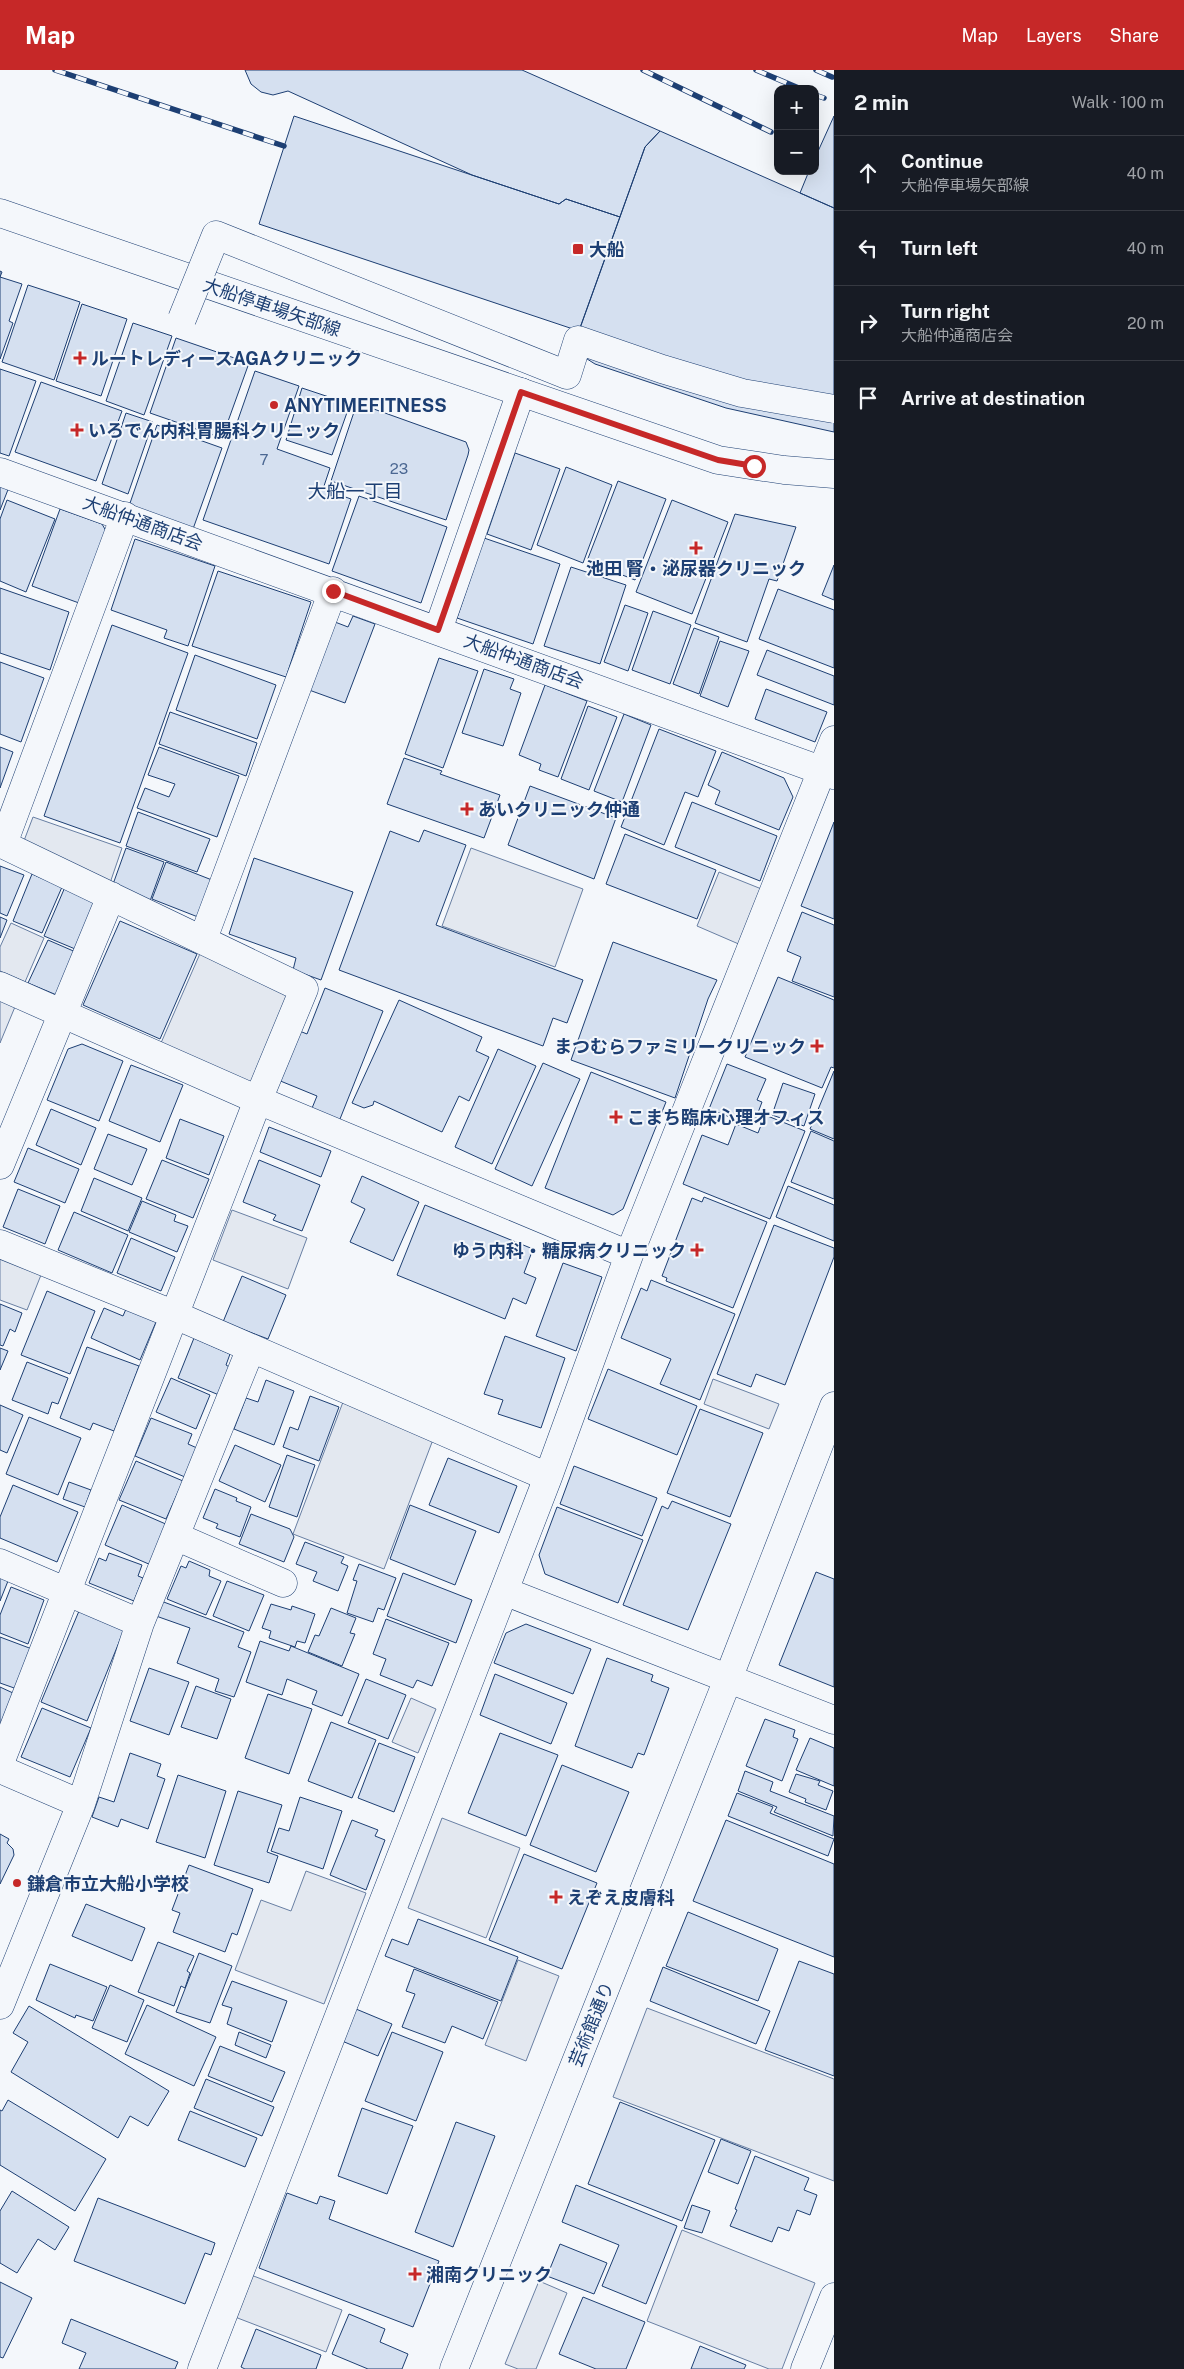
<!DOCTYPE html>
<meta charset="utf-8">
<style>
:root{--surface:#171b24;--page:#242831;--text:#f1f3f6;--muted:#9ea1a6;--line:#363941;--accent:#c62828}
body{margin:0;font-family:"Public Sans","Noto Sans JP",sans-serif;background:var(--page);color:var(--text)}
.controls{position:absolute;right:15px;top:15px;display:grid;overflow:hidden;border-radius:10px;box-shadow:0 5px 20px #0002}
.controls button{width:45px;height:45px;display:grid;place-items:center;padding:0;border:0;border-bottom:1px solid var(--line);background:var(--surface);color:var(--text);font:25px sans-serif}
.stop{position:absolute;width:15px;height:15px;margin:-11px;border:4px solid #c62828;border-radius:50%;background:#fff}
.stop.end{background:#c62828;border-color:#fff;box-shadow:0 1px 5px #0008}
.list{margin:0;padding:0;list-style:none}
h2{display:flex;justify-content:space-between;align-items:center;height:65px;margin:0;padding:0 20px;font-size:21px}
h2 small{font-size:16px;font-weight:400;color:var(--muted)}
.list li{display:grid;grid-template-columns:32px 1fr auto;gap:15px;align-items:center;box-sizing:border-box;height:75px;padding:0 20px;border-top:1px solid var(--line)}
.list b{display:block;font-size:19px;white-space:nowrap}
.list p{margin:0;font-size:16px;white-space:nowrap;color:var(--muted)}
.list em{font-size:16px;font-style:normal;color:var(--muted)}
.icon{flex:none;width:28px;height:28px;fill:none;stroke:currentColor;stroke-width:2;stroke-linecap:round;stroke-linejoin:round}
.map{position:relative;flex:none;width:834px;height:2299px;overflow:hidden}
header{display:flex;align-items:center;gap:30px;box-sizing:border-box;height:70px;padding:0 25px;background:var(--accent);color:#fff}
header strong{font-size:24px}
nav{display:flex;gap:28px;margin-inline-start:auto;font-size:18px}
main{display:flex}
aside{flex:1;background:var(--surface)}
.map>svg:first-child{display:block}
</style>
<header>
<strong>Map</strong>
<nav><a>Map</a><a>Layers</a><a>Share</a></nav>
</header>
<main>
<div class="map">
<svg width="834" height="2299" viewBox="0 0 834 2299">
<rect width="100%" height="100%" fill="#f4f7fb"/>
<!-- parking -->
<path fill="#e3e8f0" stroke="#687fa3" d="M33 747 122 778 109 816 22 776Z
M471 778 583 819 555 897 442 856Z
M719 802 764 820 741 875 697 856Z
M11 853 44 868 25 912 0 901V877Z
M202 879 294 919 252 1013 161 973Z
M0 925 17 932 0 973Z
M232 1140 307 1168 288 1219 213 1190Z
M0 1188 41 1205 27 1240 0 1230Z
M713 1309 779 1334 769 1359 704 1334Z
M343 1332 434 1367 384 1499 293 1464Z
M411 1628 436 1639 418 1683 392 1672Z
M442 1748 520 1778 486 1868 408 1838Z
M306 1801 366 1823 324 1934 235 1900 261 1830 291 1841Z
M518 1890 559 1906 526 1991 485 1975Z
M647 1938 834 2009V2111L613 2027Z
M682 2160 815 2213 782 2299H769L647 2251Z
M251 2205 342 2240 326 2282 235 2247Z
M539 2211 567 2223 536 2299H518L505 2294Z"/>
<!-- building -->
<path fill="#d5e0f0" stroke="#1d3f73" d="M245 0H522L660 61 645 77 620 147 566 129 559 134 472 105 288 21 273 25 261 22 251 14Z
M294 46 559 134 566 129 620 147 579 261 259 154Z
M834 46V138L800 123 809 101H815V88Z
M660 61 834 138V362L726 338 595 294 584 287 578 265 581 255 645 77Z
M0 201 2 202 0 207 22 214 9 251 13 253 0 289Z
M28 215 80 232 54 310 2 292Z
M82 234 127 249 101 326 56 311Z
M133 253 172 266 144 345 106 331Z
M176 268 249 293 222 368 150 343Z
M0 299 36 311 9 386 0 383Z
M255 301 299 316 277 379 330 398 323 419 351 429 329 494 203 450Z
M41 312 122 341 96 411 15 382Z
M302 318 350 334 332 385 286 370Z
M357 333 466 372 469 380 468 385 446 450 331 411Z
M126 343 153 352 128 424 102 414Z
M157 355 222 378 193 459 129 436Z
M515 383 560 399 531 480 487 464Z
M566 397 612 415 583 493 537 475Z
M0 408 11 412 0 440Z
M618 411 666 429 635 510 587 491Z
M359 426 447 457 421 533 332 501Z
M7 430 55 449 26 522 0 511V449Z
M672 430 728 452 692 544 636 522Z
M60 439 102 454 106 461 79 533 32 516Z
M735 444 796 457 777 511 769 509 747 572 695 553Z
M484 468 560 494 533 574 457 548Z
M135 469 215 496 188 576 164 568 167 560 111 540Z
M834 495V530L822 525Z
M571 497 626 515 600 594 544 576Z
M218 501 311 532 286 607 192 576Z
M0 518 69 542 50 600 0 583Z
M778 519 834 540V598L759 569Z
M625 535 648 543 628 601 604 592Z
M653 541 691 555 670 614 632 600Z
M353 546 375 554 345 633 309 620 335 552 348 557Z
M112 555 188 583 120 773 44 746Z
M694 558 719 567 699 624 673 614Z
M720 571 749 581 728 637 700 626Z
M767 580 834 606V635L757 605Z
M195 585 276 615 257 669 176 640Z
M439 588 478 601 443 698 405 684Z
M0 592 44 608 21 672 0 664Z
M484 599 514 609 510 619 521 623 503 676 462 663Z
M545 615 587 631 558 707 539 700 541 694 519 685Z
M766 619 827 642 815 672 755 649Z
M588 636 617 647 589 720 561 709Z
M170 642 257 673 246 706 159 674Z
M624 644 651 655 622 732 594 721Z
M659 659 716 681 698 727 685 722 664 775 621 757Z
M0 677 13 682 0 718Z
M159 677 239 706 217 767 137 738 145 718 169 727 175 714 148 705Z
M722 682 784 708 793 727 779 760 715 734 720 721 708 715Z
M404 688 442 701 440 704 500 725 484 768 387 734Z
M530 716 616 748 594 809 508 775Z
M692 732 777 766 760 811 675 777Z
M138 742 210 769 197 802 126 776Z
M834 752V849L801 836Z
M424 760 466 775 436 855 583 910 567 953 553 948 543 976 339 900 390 761 419 772Z
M625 764 716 800 697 849 606 814Z
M126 778 164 792 150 831 112 817Z
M254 788 353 822 321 910 293 900 296 888 229 864Z
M166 792 212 810 198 847 152 829Z
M0 796 24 805 7 846 0 843Z
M32 804 62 817 42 863 13 851Z
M65 817 101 832 80 881 44 866Z
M802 842 834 855V927L792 911 801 887 787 881Z
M0 847 7 850 0 868Z
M120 851 197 884 160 969 83 935Z
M48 870 78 883 59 926 28 913Z
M613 872 717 910 708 929 675 1028 571 990Z
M778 907 834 930V998L831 997 822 1018 745 987Z
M325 918 383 941 338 1054 310 1043 317 1026 278 1010 297 960 307 964Z
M399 930 482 967 476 981 489 987 469 1031 459 1026 442 1062 374 1031 373 1035 364 1038 352 1033Z
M82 974 123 991 99 1051 47 1030 68 979Z
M498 979 536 996 492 1094 455 1077Z
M543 993 580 1009 532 1116 495 1099Z
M727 994 766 1009 757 1030 762 1032 753 1056 709 1039Z
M131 995 183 1015 160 1072 109 1051Z
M834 1001V1069L810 1059Z
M591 1002 666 1032 623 1139 613 1145 545 1118Z
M783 1013 815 1024 804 1056 772 1045Z
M51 1039 96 1058 81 1095 36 1075Z
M765 1045 805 1061 770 1149 683 1114 702 1065 728 1075 736 1054 758 1063Z
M180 1049 224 1066 209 1105 166 1088Z
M269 1057 331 1081 321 1107 260 1082Z
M811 1061 834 1071V1129L791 1112Z
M108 1064 147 1079 132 1115 94 1099Z
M28 1078 79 1099 65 1133 14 1112Z
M162 1090 209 1109 193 1148 146 1129Z
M259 1090 320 1115 302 1161 273 1150 276 1145 243 1132Z
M362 1106 419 1132 393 1191 350 1172 365 1139 351 1132Z
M94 1108 142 1128 128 1161 81 1141Z
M788 1116 834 1135V1171L776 1147Z
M18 1119 60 1136 45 1174 3 1157Z
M704 1127 767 1152 733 1238 666 1211 667 1208 662 1206 692 1128 702 1132Z
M142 1131 176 1145 174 1151 188 1156 177 1182 129 1162Z
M425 1135 533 1179 524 1203 536 1208 526 1234 513 1228 505 1249 397 1205Z
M74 1142 128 1165 112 1203 58 1180Z
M774 1155 834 1178V1187L785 1315 756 1304 751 1317 717 1304Z
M131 1168 175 1187 161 1221 117 1203Z
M563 1193 602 1207 576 1281 536 1266Z
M242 1206 286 1225 268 1269 223 1252Z
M651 1210 735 1244 700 1330 660 1314 671 1289 621 1268 641 1218 647 1221Z
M47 1221 95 1241 70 1304 21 1285Z
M0 1234 22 1243 15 1262 10 1259 3 1276 0 1275Z
M104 1238 123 1246 126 1239 156 1252 140 1290 91 1268Z
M505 1266 565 1288 541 1358 498 1344 503 1330 484 1324Z
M194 1268 230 1284 226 1295 231 1298 219 1325 178 1308Z
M87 1277 139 1296 114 1361 93 1353 90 1360 60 1348Z
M0 1278 8 1281 0 1300Z
M27 1292 68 1308 58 1334 52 1332 48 1344 12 1330Z
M608 1299 697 1336 677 1385 588 1349Z
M171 1308 210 1325 196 1359 156 1342Z
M266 1310 294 1321 274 1375 234 1359 246 1328 258 1332Z
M310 1326 339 1337 319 1391 283 1377 290 1357 298 1360Z
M0 1335 23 1345 7 1383 0 1380Z
M700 1339 763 1363 730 1447 667 1423Z
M29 1347 81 1368 58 1425 6 1404Z
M151 1348 192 1364 188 1374 197 1378 185 1407 135 1386Z
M235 1375 281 1395 265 1432 219 1411Z
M287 1385 315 1395 297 1447 269 1437Z
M448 1388 517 1416 499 1463 429 1435Z
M136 1391 183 1411 166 1449 119 1430Z
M574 1396 657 1428 642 1466 560 1434Z
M69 1412 91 1420 85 1437 63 1429Z
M13 1415 78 1442 57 1492 0 1468V1447Z
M215 1419 237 1428 236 1431 251 1437 240 1467 216 1458 218 1454 203 1448Z
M672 1431 731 1454 688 1560 623 1535 662 1436 668 1439Z
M122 1435 168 1455 151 1495 105 1475Z
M410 1435 476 1461 455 1515 390 1489Z
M557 1437 643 1470 618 1533 545 1504 539 1485Z
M251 1444 290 1459 294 1467 284 1492 239 1474Z
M305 1472 344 1487 341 1493 348 1496 338 1521 313 1511 317 1502 296 1494Z
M109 1483 142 1495 138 1506 143 1508 134 1531 89 1513 99 1488 106 1491Z
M189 1491 210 1500 209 1506 221 1511 206 1545 167 1529 181 1496 186 1498Z
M359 1494 396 1508 384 1540 378 1538 373 1552 347 1543 357 1511 353 1510Z
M816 1502 834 1509V1617L779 1595Z
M403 1503 472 1530 456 1573 387 1546Z
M0 1507 8 1511 0 1531Z
M227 1511 264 1525 249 1561 213 1546Z
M11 1517 44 1530 28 1574 0 1563V1545Z
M161 1531 244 1562 238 1577 251 1582 234 1627 215 1621 219 1609 177 1593 190 1558 156 1546Z
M271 1534 291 1540 292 1536 315 1544 305 1573 297 1571 295 1577 269 1568 271 1561 262 1558Z
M331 1538 356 1548 350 1563 355 1564 342 1596 308 1582 315 1565 319 1566Z
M79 1541 124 1560 87 1651 41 1632Z
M386 1549 449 1573 432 1616 417 1610 413 1618 380 1605 386 1589 373 1584Z
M526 1554 591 1579 573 1624 494 1593 506 1563Z
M0 1567 32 1579 17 1619 0 1613Z
M260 1571 289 1581 291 1576 359 1604 342 1646 312 1634 317 1621 287 1609 282 1625 246 1612Z
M607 1588 653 1605 651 1611 669 1618 644 1685 638 1683 632 1698 575 1676Z
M149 1598 189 1612 169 1665 130 1651Z
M495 1604 567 1633 551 1674 480 1645Z
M366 1609 406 1625 388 1669 348 1653Z
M196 1616 231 1629 217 1669 181 1657Z
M0 1617 13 1623 0 1656Z
M268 1624 312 1639 289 1704 245 1688Z
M42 1638 91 1658 70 1707 21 1687Z
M765 1649 795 1660 793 1667 798 1669 782 1711 746 1696Z
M331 1652 376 1670 352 1728 308 1711Z
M500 1663 558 1685 526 1766 468 1743Z
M810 1668 834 1678V1716L796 1700Z
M379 1673 415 1687 394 1742 358 1728Z
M130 1683 161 1694 157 1706 165 1709 148 1759 121 1749 118 1757 92 1747 99 1727 114 1732Z
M562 1695 629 1722 596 1802 530 1775Z
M745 1701 773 1712 770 1721 834 1746 833 1766 774 1742 777 1737 738 1721Z
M796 1704 820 1711 818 1715 833 1721 826 1740 805 1732 806 1729 789 1722Z
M178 1705 226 1721 205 1788 156 1772Z
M238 1721 282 1735 267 1782 278 1786 269 1813 214 1795Z
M737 1723 773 1737 770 1743 834 1769 828 1786 728 1746Z
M300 1727 342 1741 323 1799 271 1781 279 1758 289 1761Z
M352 1750 378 1760 375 1766 385 1770 366 1820 330 1805Z
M726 1750 834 1794V1887L693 1831Z
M0 1764 9 1769 7 1773 13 1779 14 1785 0 1814Z
M524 1784 597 1813 562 1899 489 1870Z
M189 1795 253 1819 237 1865 232 1863 225 1882 173 1862 180 1843 172 1840Z
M86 1834 145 1858 132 1891 72 1866Z
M688 1842 778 1879 758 1931 666 1896Z
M418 1849 518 1887 501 1931 385 1886 392 1869 408 1875Z
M158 1872 194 1886 187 1901 190 1903 185 1918 181 1916 174 1936 138 1922Z
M199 1883 232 1896 210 1953 176 1942Z
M799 1891 834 1904V2006L765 1980Z
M50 1894 107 1917 93 1951 76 1945 75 1948 36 1930Z
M663 1897 770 1941 756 1974 650 1931Z
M414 1899 498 1932 483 1969 452 1956 445 1973 402 1957 415 1924 406 1921Z
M232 1911 287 1931 272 1972 227 1954 232 1938 222 1935Z
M110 1915 144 1930 127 1972 92 1958Z
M147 1935 216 1967 194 2016 125 1984Z
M29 1936 169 2021 148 2056 130 2046 118 2068 11 2002 28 1972 13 1963Z
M356 1939 392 1954 378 1986 342 1971Z
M239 1962 271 1975 266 1988 235 1975Z
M392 1962 443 1982 416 2051 365 2031Z
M220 1976 285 2002 272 2032 208 2006Z
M206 2009 274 2037 262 2066 194 2038Z
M8 2030 106 2089 75 2141 0 2095V2040L2 2041Z
M620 2032 715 2070 682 2151 588 2114Z
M362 2038 413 2056 387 2124 338 2106Z
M190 2041 257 2068 245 2097 178 2070Z
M456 2052 495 2066 453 2177 415 2162Z
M721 2069 751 2081 738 2114 708 2102Z
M755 2086 809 2108 804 2120 817 2125 810 2145 797 2140 789 2161 778 2157 772 2172 730 2156 737 2140 735 2139Z
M576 2115 677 2156 646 2234 602 2216 619 2175 562 2152Z
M12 2121 69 2157 55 2180 38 2169 17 2203 0 2193V2141Z
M287 2123 317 2134 320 2126 335 2131 329 2149 439 2191 413 2257 259 2198Z
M98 2128 215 2173 211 2185 205 2183 185 2234 74 2191Z
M692 2135 710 2141 702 2163 684 2158Z
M560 2174 607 2193 594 2224 547 2206Z
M0 2212 32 2228 3 2288 0 2287Z
M583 2227 645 2252 626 2299H596L559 2284Z
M349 2244 385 2259 380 2272 408 2284 402 2299H368L332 2284Z
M71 2249 178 2292 175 2299H79L86 2283 62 2273Z
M256 2259 321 2285 316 2299H245L241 2297Z
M700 2276 746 2295 744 2299H691Z"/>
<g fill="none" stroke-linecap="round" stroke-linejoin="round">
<defs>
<path id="pedestrian" d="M0 402 834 705
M438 560 521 322
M203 869 333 521"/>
<path id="minor" d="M834 670 629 1185 548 1407 504 1521 834 1650
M0 773 304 919 258 1030 0 1693
M3 774 125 446
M0 916 258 1030 629 1185
M0 1095 111 826
M0 1174 175 1245 548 1407
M175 1466 283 1513
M0 1493 140 1553
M728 1609 834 1336
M0 1699 81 1734
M0 1935 81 1734 140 1553 251 1278
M202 2299 504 1521
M805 2299 834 2227"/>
<path id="tertiary" d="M454 2299 728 1609"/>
<path id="secondary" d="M0 143 718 390 784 400 834 404"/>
</defs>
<!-- pedestrian casing -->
<use href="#pedestrian" stroke="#1d3f73" stroke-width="29"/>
<!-- minor casing -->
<use href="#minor" stroke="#1d3f73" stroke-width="29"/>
<!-- tertiary casing -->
<use href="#tertiary" stroke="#1d3f73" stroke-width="29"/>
<!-- secondary casing -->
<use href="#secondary" stroke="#1d3f73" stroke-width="29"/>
<!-- pedestrian -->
<use href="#pedestrian" stroke="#f4f7fb" stroke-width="28"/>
<!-- minor -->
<use href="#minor" stroke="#f4f7fb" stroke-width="28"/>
<!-- tertiary -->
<use href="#tertiary" stroke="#f4f7fb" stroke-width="28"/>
<!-- secondary -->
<use href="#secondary" stroke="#f4f7fb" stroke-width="28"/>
<defs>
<path id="rail" d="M55 0 284 76
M643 0 771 62
M756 0 801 19
M816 0 832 7
M815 25 824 28"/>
</defs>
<!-- rail casing -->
<use href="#rail" stroke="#1d3f73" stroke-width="5.5"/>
<!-- rail -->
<use href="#rail" stroke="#f4f7fb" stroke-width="4" stroke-dasharray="11" stroke-linecap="butt"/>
<defs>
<path id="pedestrian-bridge" d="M182 249 216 165 567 305 578 270 662 299 742 323 834 339"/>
</defs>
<!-- pedestrian-bridge casing -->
<use href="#pedestrian-bridge" stroke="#1d3f73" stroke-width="29" stroke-linecap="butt"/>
<!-- pedestrian-bridge -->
<use href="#pedestrian-bridge" stroke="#f4f7fb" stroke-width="28"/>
</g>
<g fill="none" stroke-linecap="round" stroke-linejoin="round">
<!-- route -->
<path stroke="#c62828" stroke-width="6" d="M333 521 438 560 521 322 718 390 754 396"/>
</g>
<!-- markers -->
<g fill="#c62828" stroke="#f4f7fb" stroke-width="2">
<rect x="572" y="173" width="12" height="12" rx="2.5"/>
<path d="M77.5 280.5h5v5h5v5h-5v5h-5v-5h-5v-5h5z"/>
<circle cx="274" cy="335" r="5"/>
<path d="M74.5 352.5h5v5h5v5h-5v5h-5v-5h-5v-5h5z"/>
<path d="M693.5 470.5h5v5h5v5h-5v5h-5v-5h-5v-5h5z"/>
<path d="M464.5 731.5h5v5h5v5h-5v5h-5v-5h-5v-5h5z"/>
<path d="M814.5 968.5h5v5h5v5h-5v5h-5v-5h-5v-5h5z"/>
<path d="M613.5 1039.5h5v5h5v5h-5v5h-5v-5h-5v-5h5z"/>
<path d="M694.5 1172.5h5v5h5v5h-5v5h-5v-5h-5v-5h5z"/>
<circle cx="17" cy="1813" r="5"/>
<path d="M553.5 1819.5h5v5h5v5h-5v5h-5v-5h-5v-5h5z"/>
<path d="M412.5 2196.5h5v5h5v5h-5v5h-5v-5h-5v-5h5z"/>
</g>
<g text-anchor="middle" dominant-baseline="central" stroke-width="4" stroke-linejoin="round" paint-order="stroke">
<!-- number labels -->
<g font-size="15" fill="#4b6792">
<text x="264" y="389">7</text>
<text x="399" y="398">23</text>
</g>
<!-- poi labels -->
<g font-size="18" font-weight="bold" fill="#1d3f73" stroke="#f4f7fb" text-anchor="start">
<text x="589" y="179">大船</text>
<text x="91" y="288">ルートレディースAGAクリニック</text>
<text x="284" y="335">ANYTIMEFITNESS</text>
<text x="88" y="360">いろでん内科胃腸科クリニック</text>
<text x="696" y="498" text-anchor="middle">池田 腎・泌尿器クリニック</text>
<text x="478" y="739">あいクリニック仲通</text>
<text x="806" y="976" text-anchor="end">まつむらファミリークリニック</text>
<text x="627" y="1047">こまち臨床心理オフィス</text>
<text x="686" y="1180" text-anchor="end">ゆう内科・糖尿病クリニック</text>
<text x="27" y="1813">鎌倉市立大船小学校</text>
<text x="567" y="1827">えぞえ皮膚科</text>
<text x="426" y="2204">湘南クリニック</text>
</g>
<!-- street labels -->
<g font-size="18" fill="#1d3f73" stroke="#f4f7fb">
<text transform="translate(272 237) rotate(19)">大船停車場矢部線</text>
<text transform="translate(143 453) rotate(20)">大船仲通商店会</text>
<text transform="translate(524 591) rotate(20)">大船仲通商店会</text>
<text transform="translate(591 1954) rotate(-68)">芸術館通り</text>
</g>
<!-- neighbourhood labels -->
<g font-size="19" fill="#1d3f73" stroke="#f4f7fb">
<text x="355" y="421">大船一丁目</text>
</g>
</g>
</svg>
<div class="controls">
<button>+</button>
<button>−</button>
</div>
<div class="stop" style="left:754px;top:396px"></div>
<div class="stop end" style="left:333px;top:521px"></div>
</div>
<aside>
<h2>2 min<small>Walk · 100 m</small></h2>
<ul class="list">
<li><svg class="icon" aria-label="ahead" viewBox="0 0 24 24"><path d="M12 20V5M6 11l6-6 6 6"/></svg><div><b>Continue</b><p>大船停車場矢部線</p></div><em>40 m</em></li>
<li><svg class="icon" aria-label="left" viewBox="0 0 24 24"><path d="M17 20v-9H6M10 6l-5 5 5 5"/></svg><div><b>Turn left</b></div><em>40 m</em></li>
<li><svg class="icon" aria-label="right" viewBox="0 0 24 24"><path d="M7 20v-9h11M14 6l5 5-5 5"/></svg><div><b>Turn right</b><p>大船仲通商店会</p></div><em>20 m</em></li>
<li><svg class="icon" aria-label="arrive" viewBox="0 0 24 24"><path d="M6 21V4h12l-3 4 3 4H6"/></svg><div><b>Arrive at destination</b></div></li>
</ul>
</aside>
</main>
